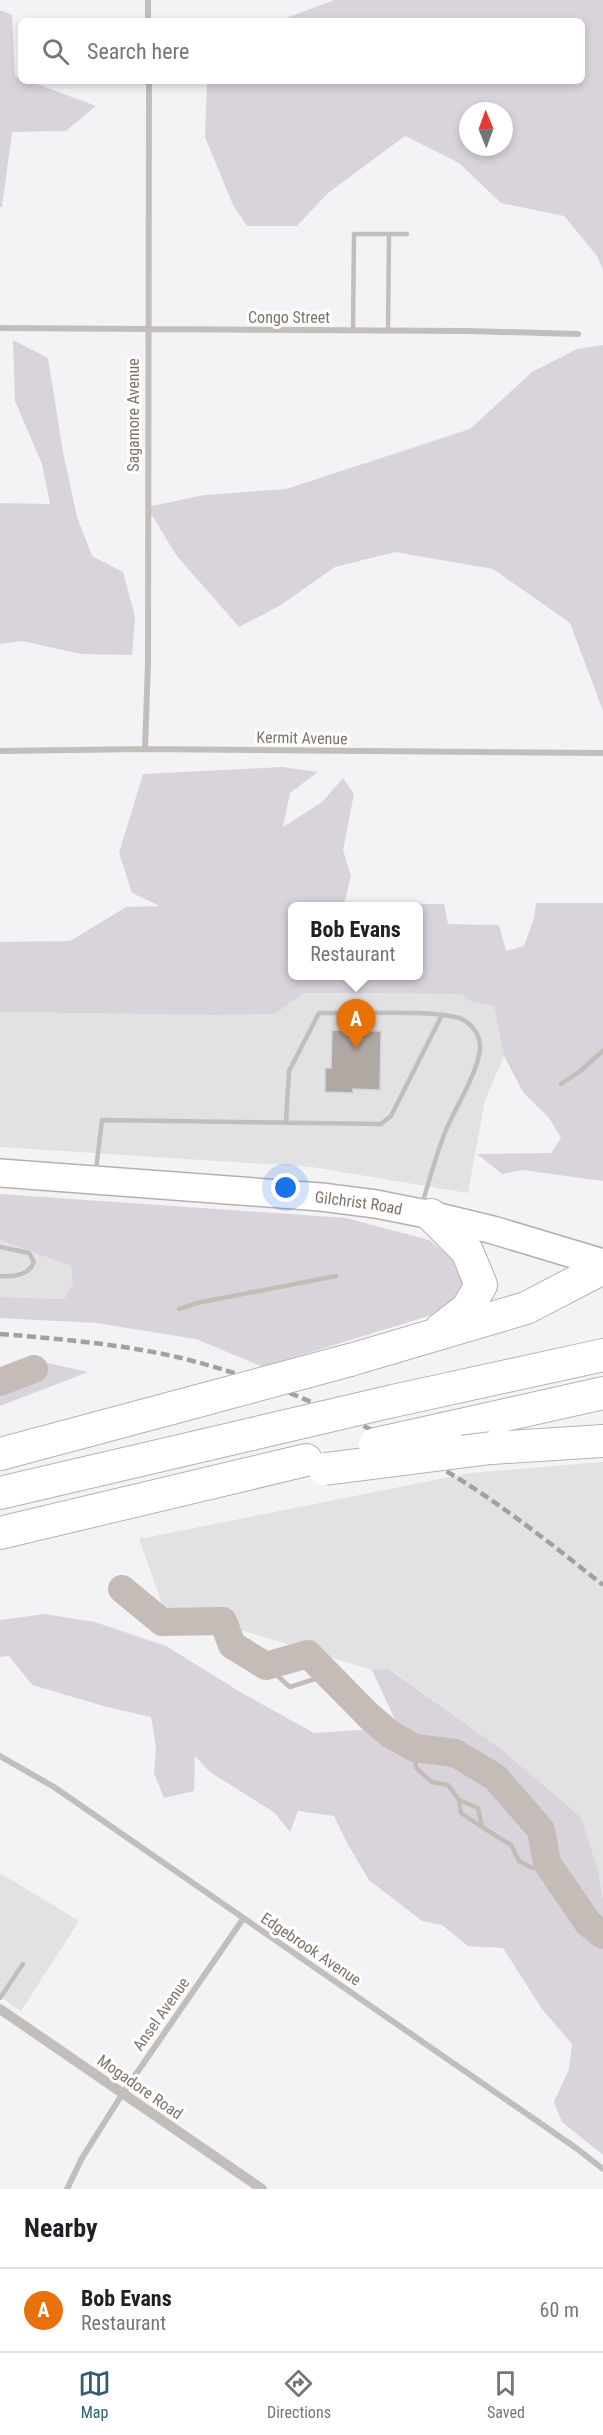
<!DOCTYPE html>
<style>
:root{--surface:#fff;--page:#f6f6f6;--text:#202124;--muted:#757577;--line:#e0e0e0;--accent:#2d5f70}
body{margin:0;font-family:"Roboto Condensed",sans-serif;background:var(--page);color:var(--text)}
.compass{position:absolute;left:459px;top:102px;width:54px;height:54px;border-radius:50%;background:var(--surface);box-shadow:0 3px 9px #0003;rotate:359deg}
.you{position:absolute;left:286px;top:1188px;width:21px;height:21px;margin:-15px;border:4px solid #fff;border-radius:50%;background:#1a73e8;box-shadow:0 0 0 9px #1a73e833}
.badge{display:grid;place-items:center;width:39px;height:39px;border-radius:50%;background:var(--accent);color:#fff;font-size:20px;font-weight:700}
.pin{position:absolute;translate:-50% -50px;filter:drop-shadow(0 2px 3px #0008)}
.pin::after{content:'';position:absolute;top:32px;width:21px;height:18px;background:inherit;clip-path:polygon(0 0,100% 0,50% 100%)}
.popup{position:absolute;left:288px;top:902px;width:135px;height:78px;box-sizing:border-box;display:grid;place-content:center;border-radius:9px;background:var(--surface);filter:drop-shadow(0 2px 4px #0005);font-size:20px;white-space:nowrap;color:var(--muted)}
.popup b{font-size:22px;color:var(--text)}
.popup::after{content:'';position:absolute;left:50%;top:100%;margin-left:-12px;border:12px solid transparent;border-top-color:var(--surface)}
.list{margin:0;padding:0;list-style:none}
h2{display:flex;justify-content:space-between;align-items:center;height:78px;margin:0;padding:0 24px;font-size:26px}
h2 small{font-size:20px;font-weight:400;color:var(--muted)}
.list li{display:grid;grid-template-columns:39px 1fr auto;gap:18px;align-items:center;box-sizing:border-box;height:84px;padding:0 24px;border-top:2px solid var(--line)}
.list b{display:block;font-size:22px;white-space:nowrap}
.list p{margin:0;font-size:20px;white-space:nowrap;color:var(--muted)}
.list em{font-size:20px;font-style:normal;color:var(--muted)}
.icon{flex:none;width:33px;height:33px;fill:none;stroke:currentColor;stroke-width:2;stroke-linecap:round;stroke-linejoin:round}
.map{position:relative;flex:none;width:603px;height:2189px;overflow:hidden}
.search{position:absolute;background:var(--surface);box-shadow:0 3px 9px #0003;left:18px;right:18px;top:18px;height:66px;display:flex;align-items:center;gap:15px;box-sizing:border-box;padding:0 21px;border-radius:9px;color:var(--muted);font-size:22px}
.sheet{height:162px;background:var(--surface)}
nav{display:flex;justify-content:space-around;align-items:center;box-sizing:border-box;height:84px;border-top:2px solid var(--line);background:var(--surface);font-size:16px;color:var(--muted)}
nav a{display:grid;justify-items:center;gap:3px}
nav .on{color:var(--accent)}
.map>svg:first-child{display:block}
</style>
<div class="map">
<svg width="603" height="2189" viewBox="0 0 603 2189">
<rect width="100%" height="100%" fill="#f3f3f6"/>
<!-- built -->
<path fill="#e3e2e3" d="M304 993 461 994 471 1001 494 1006 504 1056 485 1100 468 1193 312 1167 0 1147V1012L210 1015 275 1014Z
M0 1240 72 1266 73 1283 64 1299 0 1297Z
M603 1462V1899L598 1870 581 1817 501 1749 390 1669 372 1670 163 1606 139 1539 470 1473Z
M0 1873 79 1921 21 2011 0 1997Z"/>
<!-- green -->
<path fill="#d9d4dc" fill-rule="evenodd" d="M334 0H603V270L597 256 564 216 501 203 459 163 405 136 328 193 297 226H247L233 205 205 137 207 81H582V21H278ZM468 111H504V147H468Z
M0 10 12 15 15 76 21 78V81H29L96 106 66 131 12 132 2 207H0Z
M13 340 48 358 63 452 77 517 92 556 123 572 135 617 132 655 81 654 22 641 0 644V503L50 504 42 464 15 401Z
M603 345V711L570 623 493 569 395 552 335 567 281 605 239 627 176 555 147 507 204 495 286 489 470 429 532 372 577 349Z
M282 767 318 772 290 793 283 827 322 802 343 778 354 794 343 850 351 876 344 904H444L448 924 499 925 506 951 524 946 534 918 536 903H603V1181L522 1170 502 1174 477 1154 551 1153 561 1138 549 1118 523 1092 504 1056 494 1006 470 1001 461 994 304 993 275 1014 210 1015 0 1012V942L70 941 126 907 160 906 132 893 119 853 143 774ZM293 906H419V976H293Z
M0 1194 346 1218 429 1240 465 1268 466 1291 438 1313 263 1367 196 1339 96 1323 0 1318V1297L64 1299 73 1283 71 1266 0 1240Z
M35 1360 88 1372 0 1406V1372Z
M45 1614 95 1622 166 1646 242 1693 314 1733 359 1730 397 1724 372 1670 389 1669 501 1749 581 1817 598 1870 603 1899V2155L562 2122 554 2102 569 2069 572 2044 542 2009 503 1948 468 1946 442 1925 422 1921 369 1880 347 1843 334 1816 298 1811 290 1832 275 1813 210 1772 195 1756 194 1791 164 1798 154 1773 156 1747 151 1717 107 1707 32 1685 9 1656 0 1657V1620Z"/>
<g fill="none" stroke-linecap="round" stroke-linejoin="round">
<!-- stream -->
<path stroke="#c5bbb7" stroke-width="4.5" d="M561 1084 579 1072 603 1051
M179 1309 197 1303 336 1276
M30 1371 34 1369
M266 1666 290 1687 327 1675
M415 1748 416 1768 432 1782 448 1785 459 1800 478 1808 482 1827 511 1845 519 1861 532 1868 547 1863
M459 1800 461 1813 482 1827"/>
<!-- river -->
<path stroke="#c5bbb7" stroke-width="28" d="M0 1382 34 1369
M122 1589 162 1622 223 1621 232 1645 266 1666 308 1654 369 1716 390 1734 415 1748 455 1753 495 1777 541 1830 547 1863 588 1923 603 1935"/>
</g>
<!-- building -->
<path fill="#afa8a3" stroke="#d5d5d7" stroke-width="1.5" d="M332 1030 381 1031 380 1090 353 1089V1093L325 1092V1068H331Z"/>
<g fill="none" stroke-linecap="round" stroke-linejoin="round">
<defs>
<g id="primary">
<path id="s1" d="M0 1173 321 1197 376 1204 431 1215 493 1230 603 1263"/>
</g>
<path id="motorway" d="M431 1215 467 1251 481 1285 467 1309 441 1329
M350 1360 526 1308 603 1268
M393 1401 603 1355
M447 1428 603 1393
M491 1448 603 1441
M0 1454 172 1408
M0 1493 252 1434
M0 1533 306 1460"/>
</defs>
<!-- primary casing -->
<use href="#primary" stroke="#b5b0ad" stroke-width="30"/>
<!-- motorway casing -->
<use href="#motorway" stroke="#b5b2af" stroke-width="34"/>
<!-- service -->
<path stroke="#c2bebb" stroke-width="4.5" d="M389 234H407
M353 331 354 234H389L388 331
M286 1122 289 1071 319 1013C350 1014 438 1009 462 1019 473 1025 481 1036 480 1049 477 1075 456 1106 446 1130 436 1154 430 1179 422 1204
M96 1170 102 1120 381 1124 391 1116 442 1015
M0 1247 29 1253 34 1262C29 1275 13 1277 0 1276
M0 1998 23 1964"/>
<!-- minor -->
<path stroke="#c2bebb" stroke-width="6" d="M148 0V21
M0 328 468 331 578 334
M145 749 148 663 149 81
M0 751 145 749 603 753
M0 1756 54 1787 576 2148 603 2169
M67 2189 82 2158 123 2093 243 1919"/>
<!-- tertiary -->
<path stroke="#c2bebb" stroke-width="10" d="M0 2009 262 2189"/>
<!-- primary -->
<use href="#primary" stroke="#fff" stroke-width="27"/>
<!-- motorway -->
<use href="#motorway" stroke="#fff" stroke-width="32"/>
<!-- rail -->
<path stroke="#a6a09c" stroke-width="4.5" stroke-dasharray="9 4.5" stroke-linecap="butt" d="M0 1334C61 1339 122 1344 181 1358 279 1382 378 1428 464 1482 510 1511 560 1551 603 1585"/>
<defs>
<path id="motorway-bridge" d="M172 1408 350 1360
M252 1434 393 1401
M375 1444 447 1428
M325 1469 491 1448"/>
</defs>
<!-- motorway-bridge casing -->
<use href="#motorway-bridge" stroke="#b5b2af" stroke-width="34" stroke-linecap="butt"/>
<!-- motorway-bridge -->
<use href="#motorway-bridge" stroke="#fff" stroke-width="32"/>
</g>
<g text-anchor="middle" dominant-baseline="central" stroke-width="6" stroke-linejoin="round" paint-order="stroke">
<!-- street labels -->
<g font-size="16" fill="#807369" stroke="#fff">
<text x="289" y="317">Congo Street</text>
<text transform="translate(133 415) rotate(-90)">Sagamore Avenue</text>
<text transform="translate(302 738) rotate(1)">Kermit Avenue</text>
<text stroke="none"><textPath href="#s1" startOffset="360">Gilchrist Road</textPath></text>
<text transform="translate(311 1949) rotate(34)">Edgebrook Avenue</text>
<text transform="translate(161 2014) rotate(-55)">Ansel Avenue</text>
<text transform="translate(140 2087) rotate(35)">Mogadore Road</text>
</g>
</g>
</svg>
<svg class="compass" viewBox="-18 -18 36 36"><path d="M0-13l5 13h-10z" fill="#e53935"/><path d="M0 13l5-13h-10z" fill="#757577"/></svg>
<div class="you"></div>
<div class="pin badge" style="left:356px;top:1049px;background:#e8710a">A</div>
<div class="popup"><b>Bob Evans</b>Restaurant</div>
<div class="search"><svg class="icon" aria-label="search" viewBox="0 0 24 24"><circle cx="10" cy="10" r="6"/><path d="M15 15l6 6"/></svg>Search here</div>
</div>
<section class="sheet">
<h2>Nearby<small></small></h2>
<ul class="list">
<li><span class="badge" style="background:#e8710a">A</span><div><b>Bob Evans</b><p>Restaurant</p></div><em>60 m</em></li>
</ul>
</section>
<nav>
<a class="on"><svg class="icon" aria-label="map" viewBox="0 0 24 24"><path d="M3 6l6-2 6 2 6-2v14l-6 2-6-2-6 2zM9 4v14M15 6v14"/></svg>Map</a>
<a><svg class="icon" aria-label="directions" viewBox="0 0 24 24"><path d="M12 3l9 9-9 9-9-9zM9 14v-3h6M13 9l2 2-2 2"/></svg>Directions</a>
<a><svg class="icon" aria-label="saved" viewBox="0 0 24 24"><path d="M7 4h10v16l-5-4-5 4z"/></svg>Saved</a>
</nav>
